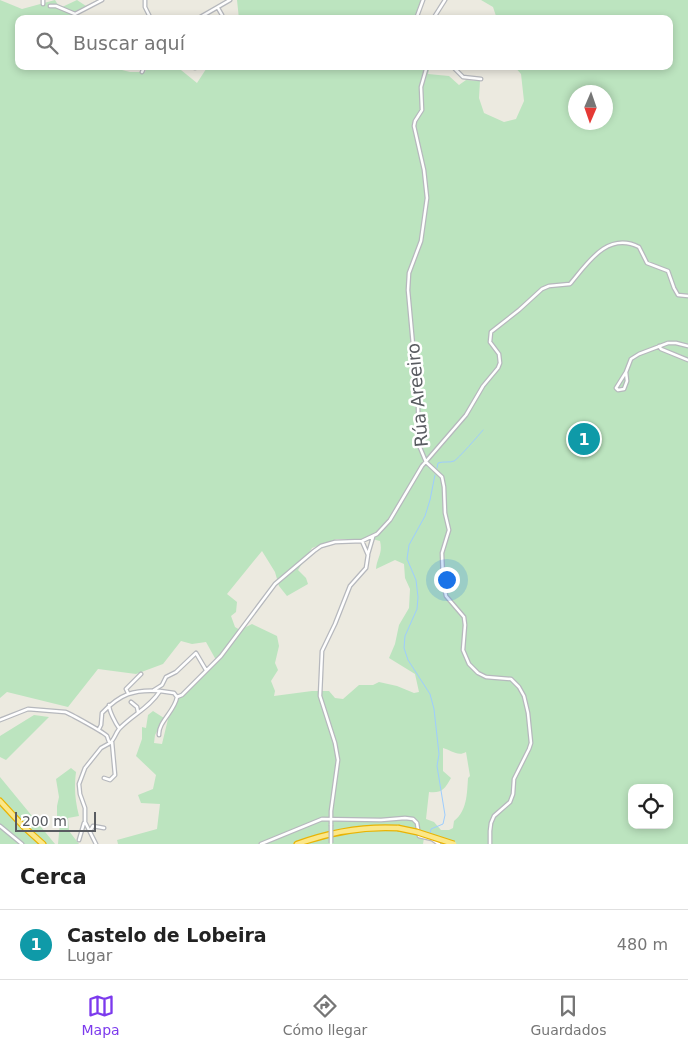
<!DOCTYPE html>
<html lang="es">
<meta charset="utf-8">
<style>
:root{--surface:#fff;--page:#f6f6f6;--text:#222;--muted:#767676;--line:#e0e0e0;--accent:#7c3aed}
body{margin:0;font-family:"DejaVu Sans",sans-serif;background:var(--page);color:var(--text)}
.controls{position:absolute;right:15px;bottom:15px;display:grid;overflow:hidden;border-radius:10px;box-shadow:0 2px 8px #0003}
.controls button{width:45px;height:45px;display:grid;place-items:center;padding:0;border:0;border-bottom:1px solid var(--line);background:var(--surface);color:var(--text);font:25px sans-serif}
.compass{position:absolute;left:568px;top:85px;width:45px;height:45px;border-radius:50%;background:var(--surface);box-shadow:0 2px 8px #0003;rotate:182deg}
.scale{position:absolute;left:15px;bottom:12px;width:81px;box-sizing:border-box;padding-left:5px;border:2px solid #595c61;border-top:0;font-size:14px;line-height:18px;white-space:nowrap;color:#595c61;-webkit-text-stroke:4px #fff;paint-order:stroke}
.you{position:absolute;left:446px;top:579px;width:18px;height:18px;margin:-12px;border:4px solid #fff;border-radius:50%;background:#1a73e8;box-shadow:0 0 0 8px #1a73e833}
.badge{display:grid;place-items:center;width:32px;height:32px;border-radius:50%;background:var(--accent);color:#fff;font-size:16px;font-weight:700}
.pin{position:absolute;translate:-50% -50%;border:2px solid #fff;box-shadow:0 1px 5px #0006}
.list{margin:0;padding:0;list-style:none}
h2{display:flex;justify-content:space-between;align-items:center;height:65px;margin:0;padding:0 20px;font-size:21px}
h2 small{font-size:16px;font-weight:400;color:var(--muted)}
.list li{display:grid;grid-template-columns:32px 1fr auto;gap:15px;align-items:center;box-sizing:border-box;height:70px;padding:0 20px;border-top:1px solid var(--line)}
.list b{display:block;font-size:19px;white-space:nowrap}
.list p{margin:0;font-size:16px;white-space:nowrap;color:var(--muted)}
.list em{font-size:16px;font-style:normal;color:var(--muted)}
.icon{flex:none;width:28px;height:28px;fill:none;stroke:currentColor;stroke-width:2;stroke-linecap:round;stroke-linejoin:round}
.map{position:relative;flex:none;width:688px;height:844px;overflow:hidden}
.search{position:absolute;background:var(--surface);box-shadow:0 2px 8px #0003;left:15px;right:15px;top:15px;height:55px;display:flex;align-items:center;gap:12px;box-sizing:border-box;padding:0 18px;border-radius:10px;color:var(--muted);font-size:19px}
.sheet{height:135px;background:var(--surface)}
nav{display:flex;justify-content:space-around;align-items:center;box-sizing:border-box;height:70px;border-top:1px solid var(--line);background:var(--surface);font-size:14px;color:var(--muted)}
nav a{display:grid;justify-items:center;gap:2px}
nav .on{color:var(--accent)}
.map>svg:first-child{display:block}
</style>
<div class="map">
<svg width="688" height="844" viewBox="0 0 688 844">
<rect width="100%" height="100%" fill="#eceae0"/>
<!-- green -->
<path fill="#bce4bf" fill-rule="evenodd" d="M0 0 22 9 55 0 60 8 77 0 86 6 76 11 79 19H19V66H106L130 72H145L148 66H181V70L197 83 208 66H430L428 74 449 76 459 85 466 80 480 81 479 98 484 113 504 122 516 119 524 101 521 74 514 66H669V19H497L493 7 481 0H688V844H439L424 838 423 844H118L117 840 157 829 160 804 141 803 138 795 153 789 156 775 136 756 142 739V727L146 728 148 715 153 711 164 718 155 735 154 743 162 744 168 719 177 704V697L199 679 216 660 206 642 192 644 181 641 163 664 136 674 98 669 68 707 7 692 0 698ZM576 92H606V122H576ZM337 539H372L380 541C383 554 377 557 376 569L395 560 404 564 405 578 410 589 409 608 399 625 395 644 389 658 415 674 419 692 414 693 397 686 379 682 373 685H359L343 699 335 698 329 691H312L274 696 275 691 271 681 278 670 275 663 279 646 277 636 252 624 240 630 235 627 231 616 236 612 237 602 227 594 262 551 275 572 279 586 287 596 308 584 306 578 298 570 312 548ZM443 748C451 750 458 757 466 752L470 776 468 778C467 794 467 811 454 821L453 828 449 830H441L434 822 426 819 429 792C442 793 444 790 451 778L443 771ZM632 788H669V825H632Z
M237 0H421L414 19H239Z
M34 715 49 717 6 760 0 757V736Z
M71 768 76 772C74 788 75 800 79 816L68 818 69 831 79 844H58L60 822 57 817V806L59 797 56 779Z
M0 777 55 844H0Z"/>
<g fill="none" stroke-linecap="round" stroke-linejoin="round">
<!-- stream -->
<path stroke="#9ecdfe" stroke-width="1" d="M437 468 438 463C444 461 449 463 454 461 458 459 479 435 483 430
M430 834 431 829 443 824 445 815 437 766 439 754 434 709 430 694 408 660 404 648 405 636 417 609 418 597 416 580 407 559 409 545 425 516 430 500 435 475"/>
<defs>
<path id="minor" d="M43 0V4
M145 0V7L151 19
M50 6H56L75 14 102 0
M218 8 222 15 221 19
M197 19 230 0
M416 19 423 0
M433 19 445 0
M427 66 421 87 422 110 415 121 414 126 424 170 427 198 421 241 409 273 408 290 413 345 417 366 419 445 426 462 442 477 444 487 445 513 449 530 442 553 443 581 446 596 464 617 465 625 463 650 469 664 478 673 486 677 511 679 519 687 524 696 528 713 531 743 529 749 514 779 513 794 510 802 494 816 491 823 490 831V844
M452 66 463 77 481 79
M195 68V66
M142 72 145 66
M659 346 661 349 688 360
M626 372 627 381 624 389 618 390 616 388 626 372 631 359 639 354 668 343H676L688 346
M368 554 373 537
M154 690 162 685 166 677 176 672 196 653 206 670
M128 693 126 689 141 674
M131 702 137 707 138 712
M109 705C109 711 116 724 119 728
M0 720 28 709 65 712C69 713 105 733 107 736 108 738 108 741 110 743L101 748 85 768 79 784 80 794 85 808V822L96 844
M99 729 101 725 102 713C120 694 134 689 160 691
M159 735C158 722 175 711 177 697
M110 743C115 739 116 731 121 727 134 714 150 707 160 691L174 693 177 697 182 695 221 656 275 584 314 551 321 546 335 542 362 541 377 534 390 520 422 466 466 415 483 386 498 368 500 363 499 354 490 342 491 332 519 310 542 289 549 286 570 284C587 264 607 231 639 247L647 263 668 271 674 288 678 295 688 296
M104 778 110 780 115 775 112 742
M331 825V811L338 760 335 743 320 696 322 651 335 624 350 586 366 568 368 555 362 541
M0 826 22 844
M90 831 93 826 104 828
M79 840 84 823
M261 844 322 819 381 820 405 818 413 819 417 823 419 836 432 839 439 844"/>
<path id="highway" d="M0 801 24 827 43 844
M297 844C330 832 362 826 398 828"/>
</defs>
<!-- minor casing -->
<use href="#minor" stroke="#b6b8bd" stroke-width="5"/>
<!-- highway casing -->
<use href="#highway" stroke="#e9b303" stroke-width="7"/>
<!-- minor -->
<use href="#minor" stroke="#fff" stroke-width="2.5"/>
<!-- highway -->
<use href="#highway" stroke="#fbe788" stroke-width="4.5"/>
<defs>
<path id="minor-bridge" d="M331 825V843"/>
<path id="highway-bridge" d="M398 828 417 832 454 844"/>
</defs>
<!-- minor-bridge casing -->
<use href="#minor-bridge" stroke="#b6b8bd" stroke-width="5" stroke-linecap="butt"/>
<!-- highway-bridge casing -->
<use href="#highway-bridge" stroke="#e9b303" stroke-width="7" stroke-linecap="butt"/>
<!-- minor-bridge -->
<use href="#minor-bridge" stroke="#fff" stroke-width="2.5"/>
<!-- highway-bridge -->
<use href="#highway-bridge" stroke="#fbe788" stroke-width="4.5"/>
</g>
<g text-anchor="middle" dominant-baseline="central" stroke-width="5" stroke-linejoin="round" paint-order="stroke">
<!-- street labels -->
<g font-size="18" fill="#595c61" stroke="#fff">
<text transform="translate(417 395) rotate(-95)">Rúa Areeiro</text>
</g>
</g>
</svg>
<div class="controls">
<button><svg class="icon" aria-label="locate" viewBox="0 0 24 24"><circle cx="12" cy="12" r="6"/><path d="M12 2v4M12 18v4M2 12h4M18 12h4"/></svg></button>
</div>
<svg class="compass" viewBox="-18 -18 36 36"><path d="M0-13l5 13h-10z" fill="#e53935"/><path d="M0 13l5-13h-10z" fill="#767676"/></svg>
<div class="scale">200 m</div>
<div class="you"></div>
<div class="pin badge" style="left:584px;top:439px;background:#0f9aa8">1</div>
<div class="search"><svg class="icon" aria-label="search" viewBox="0 0 24 24"><circle cx="10" cy="10" r="6"/><path d="M15 15l6 6"/></svg>Buscar aquí</div>
</div>
<section class="sheet">
<h2>Cerca<small></small></h2>
<ul class="list">
<li><span class="badge" style="background:#0f9aa8">1</span><div><b>Castelo de Lobeira</b><p>Lugar</p></div><em>480 m</em></li>
</ul>
</section>
<nav>
<a class="on"><svg class="icon" aria-label="map" viewBox="0 0 24 24"><path d="M3 6l6-2 6 2 6-2v14l-6 2-6-2-6 2zM9 4v14M15 6v14"/></svg>Mapa</a>
<a><svg class="icon" aria-label="directions" viewBox="0 0 24 24"><path d="M12 3l9 9-9 9-9-9zM9 14v-3h6M13 9l2 2-2 2"/></svg>Cómo llegar</a>
<a><svg class="icon" aria-label="saved" viewBox="0 0 24 24"><path d="M7 4h10v16l-5-4-5 4z"/></svg>Guardados</a>
</nav>
